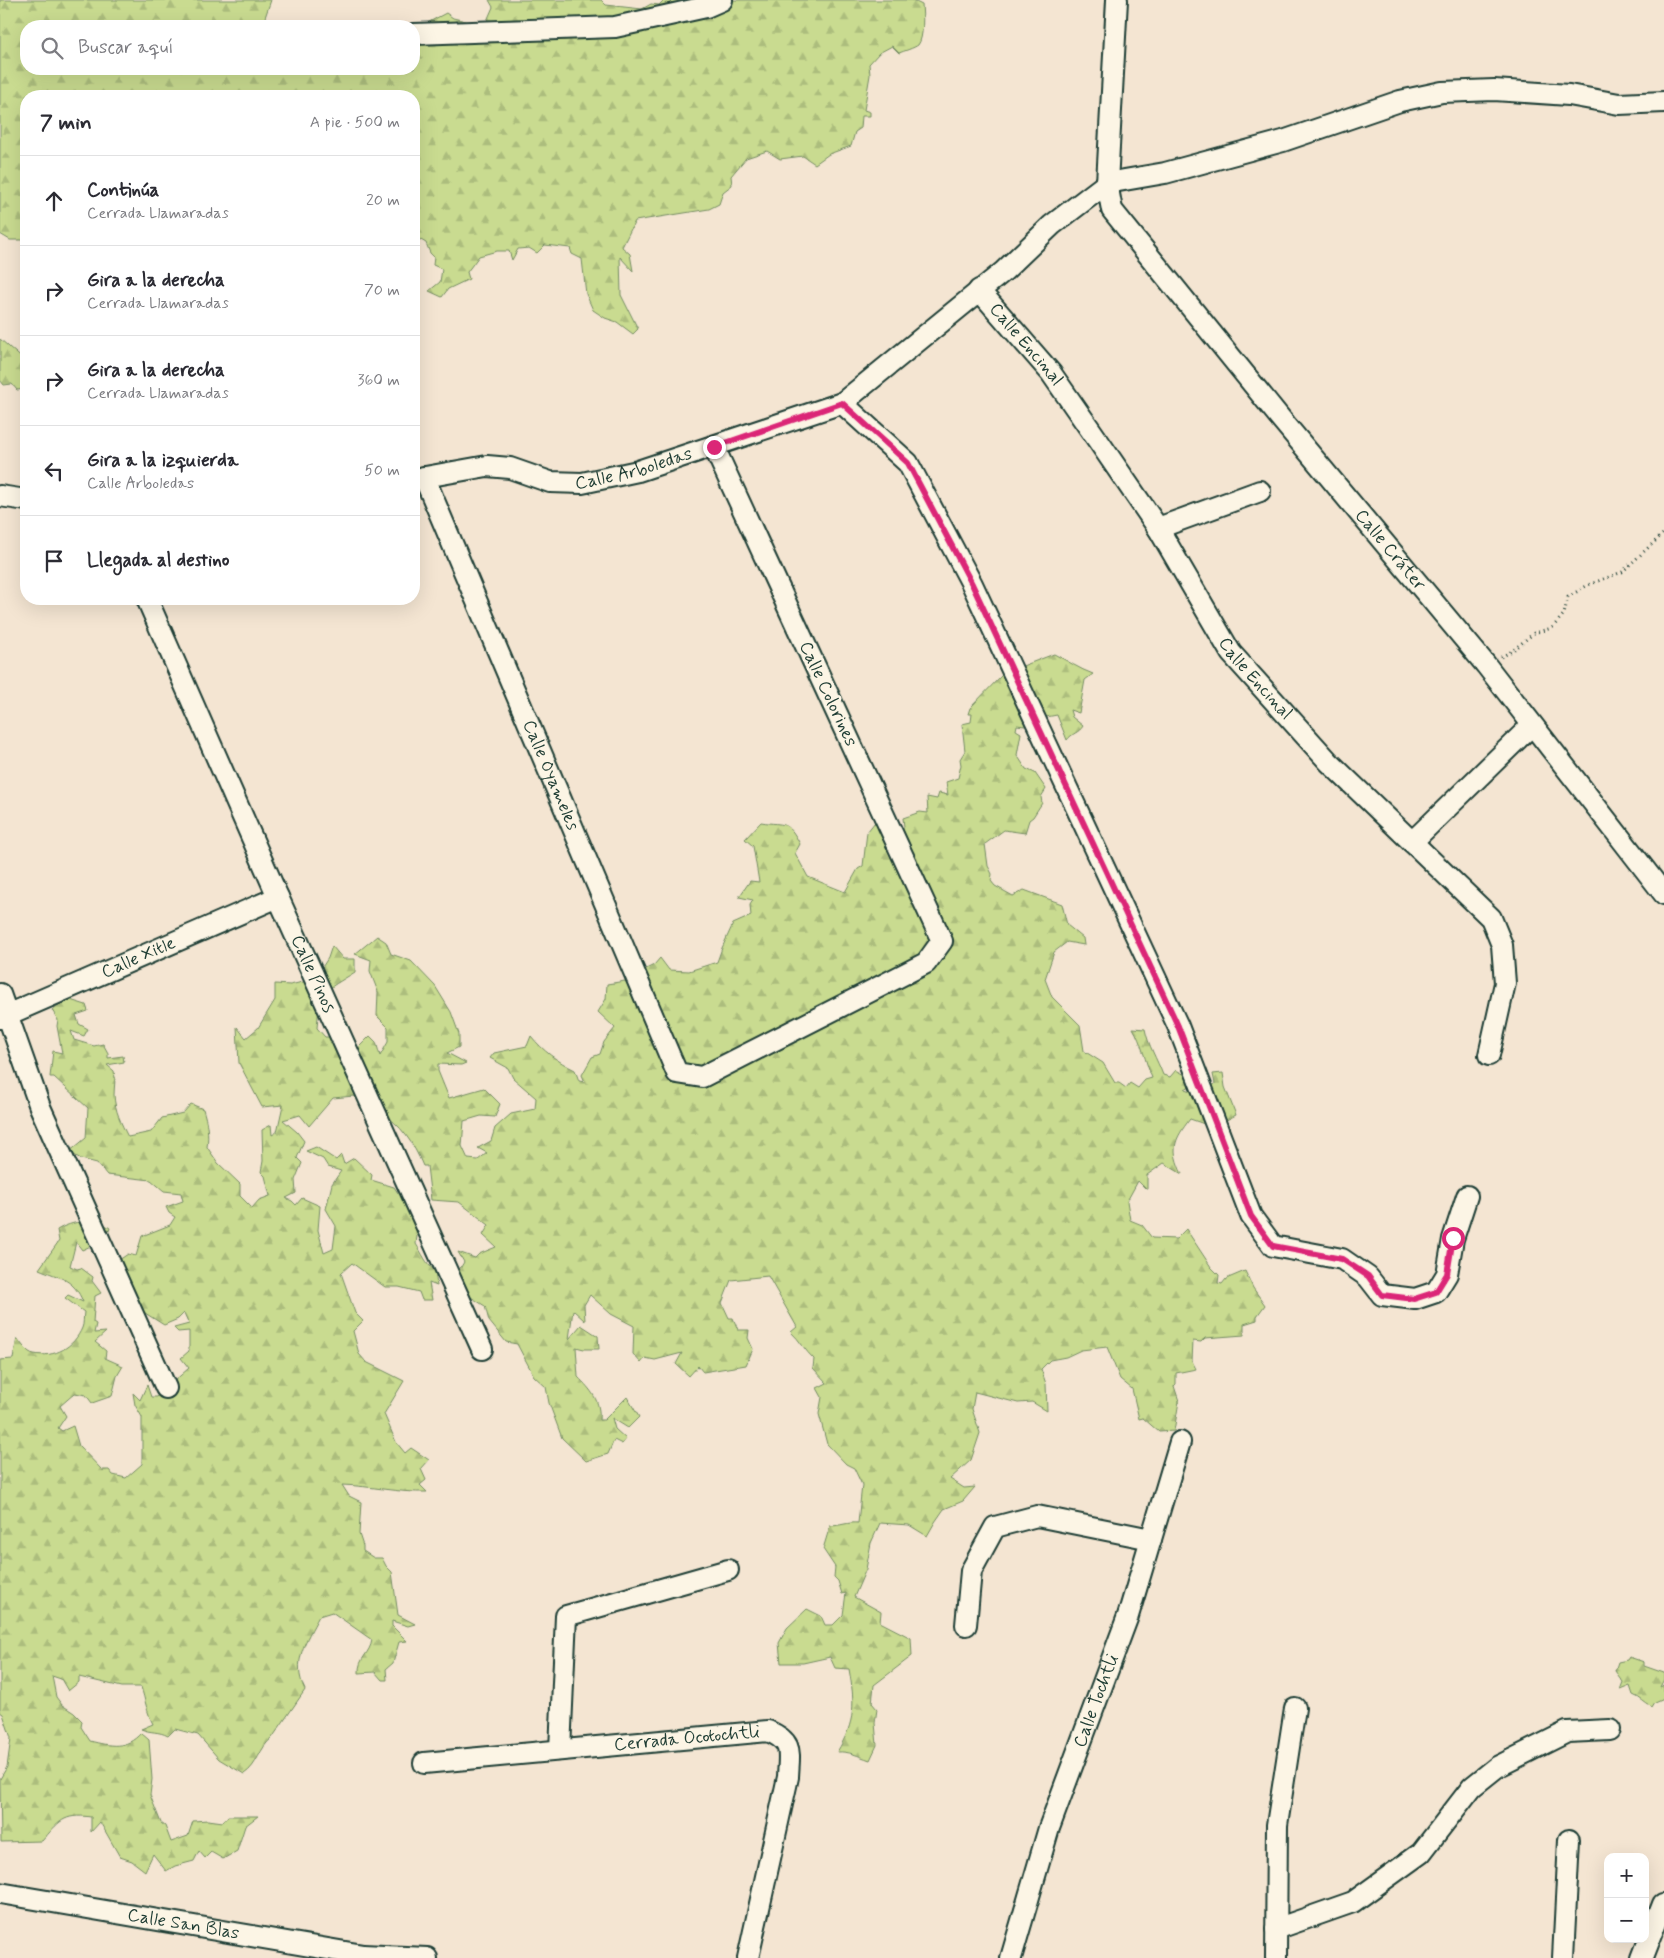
<!DOCTYPE html>
<html lang="es">
<meta charset="utf-8">
<style>
:root{--surface:#fff;--page:#f2f2f3;--text:#2b2b33;--muted:#7c7c81;--line:#e1e1e2}
body{margin:0;font-family:Mynerve,sans-serif;background:var(--page);color:var(--text)}
.controls{position:absolute;right:15px;bottom:15px;display:grid;overflow:hidden;border-radius:10px;box-shadow:0 5px 20px #0002}
.controls button{width:45px;height:45px;display:grid;place-items:center;padding:0;border:0;border-bottom:1px solid var(--line);background:var(--surface);color:var(--text);font:25px sans-serif}
.stop{position:absolute;width:15px;height:15px;margin:-11px;border:4px solid #db2777;border-radius:50%;background:#fff}
.stop.end{background:#db2777;border-color:#fff;box-shadow:0 1px 5px #0008}
.list{margin:0;padding:0;list-style:none}
h2{display:flex;justify-content:space-between;align-items:center;height:65px;margin:0;padding:0 20px;font-size:21px}
h2 small{font-size:16px;font-weight:400;color:var(--muted)}
.list li{display:grid;grid-template-columns:32px 1fr auto;gap:15px;align-items:center;box-sizing:border-box;height:90px;padding:0 20px;border-top:1px solid var(--line)}
.list b{display:block;font-size:19px;white-space:nowrap}
.list p{margin:0;font-size:16px;white-space:nowrap;color:var(--muted)}
.list em{font-size:16px;font-style:normal;color:var(--muted)}
.icon{flex:none;width:28px;height:28px;fill:none;stroke:currentColor;stroke-width:2;stroke-linecap:round;stroke-linejoin:round}
.map{position:relative;flex:none;width:1664px;height:1958px;overflow:hidden}
.search{position:absolute;background:var(--surface);box-shadow:0 5px 20px #0002;left:20px;top:20px;width:400px;height:55px;display:flex;align-items:center;gap:12px;box-sizing:border-box;padding:0 18px;border-radius:20px;color:var(--muted);font-size:19px}
.panel{position:absolute;background:var(--surface);box-shadow:0 5px 20px #0002;left:20px;top:90px;width:400px;height:515px;border-radius:20px}
.map>svg:first-child{display:block}
</style>
<div class="map">
<svg width="1664" height="1958" viewBox="0 0 1664 1958">
<defs>
<pattern id="forest-firs" width="22" height="20" patternUnits="userSpaceOnUse" patternTransform="scale(1.25)"><rect width="22" height="20" fill="#c9db90"/><path d="M5 1l3.5 6h-7zM16 11l3.5 6h-7z" fill="#acbd7d"/></pattern>
</defs>
<rect width="100%" height="100%" fill="#f4e5d2"/>
<filter id="ink" filterUnits="userSpaceOnUse"><feTurbulence type="fractalNoise" baseFrequency=".02" numOctaves="2"/><feDisplacementMap in="SourceGraphic" scale="10" xChannelSelector="R" yChannelSelector="G"/><feConvolveMatrix kernelMatrix="1 2 1 2 8 2 1 2 1" color-interpolation-filters="sRGB"/></filter>
<g filter="url(#ink)">
<!-- forest -->
<path fill="url(#forest-firs)" stroke="#748c62" d="M0 0H271L262 26H26V69H414V30L446 13 453 18 466 21 482 32 493 7 489 0H601L606 5 642 9 651 4 659 5 664 0H912L922 5C923 14 924 38 918 45 914 48 904 51 899 53L892 46 879 53 869 64 870 75 864 110 870 112V116H862L861 128 855 132 851 146 829 154 815 164 803 156 780 159 767 151 746 158 731 176 732 185 723 192 719 204 709 209 635 221 622 247 630 254 633 271 620 257 621 295 638 329 633 334 617 322 605 318 593 310 586 294 582 259 572 254 570 248 545 245 537 253 529 248 518 249 512 260 509 251H497L479 256 467 272 469 279 448 289 442 297 429 291 440 282 442 269 433 265 434 257 430 253 426 243 414 236V96H26V240H10L0 234Z
M0 339 25 361 26 389 17 390 12 384 4 385 0 380Z
M1054 654C1068 661 1079 669 1093 674L1085 680 1079 713 1070 710 1072 717 1083 726C1079 733 1072 733 1067 740L1057 715 1030 720 1025 726 1017 725 1016 730 1021 733 1017 755 1026 769 1035 773 1046 789 1041 797 1042 803 1033 817 1029 820 1025 833 1004 830 985 844 988 866 992 874 991 881 995 886 1013 896 1024 890 1062 904 1067 925 1083 938 1084 945 1067 942 1054 952 1045 979 1052 997 1080 1025 1084 1051 1103 1063 1115 1083H1119L1126 1088 1130 1083 1138 1088 1145 1080 1152 1078C1145 1061 1142 1043 1133 1028L1145 1029C1148 1045 1157 1059 1163 1075L1170 1077 1176 1070 1193 1079 1190 1086 1185 1089C1198 1095 1203 1090 1215 1084L1213 1074 1223 1073 1225 1087 1236 1115 1213 1127 1190 1119C1174 1140 1170 1149 1182 1174L1164 1163 1147 1175V1190L1138 1181 1127 1201 1130 1220 1142 1225 1152 1238 1176 1239 1186 1229 1211 1267 1219 1275 1218 1283 1222 1284 1226 1279 1245 1271 1253 1288 1265 1305 1257 1316V1320L1244 1324V1335L1205 1338 1201 1342 1193 1341 1192 1361 1196 1369 1176 1373V1384L1174 1386 1179 1401 1174 1431 1159 1432 1143 1418 1139 1419 1132 1389 1120 1379 1107 1347 1081 1350 1066 1357 1050 1360 1041 1369 1046 1384 1047 1411 1032 1402 1018 1403 975 1392 972 1409 980 1433 971 1460 950 1479 964 1488 975 1487 963 1501 944 1509 935 1522 927 1536 909 1525 880 1523 871 1543 866 1569 854 1597 881 1612 880 1622 911 1638 912 1656 874 1685 872 1703 877 1709 875 1723 877 1745 870 1760C858 1756 849 1751 837 1752 856 1721 855 1703 849 1669L835 1668 830 1657 803 1663H781L779 1643 787 1628 807 1609 821 1616 825 1625H833L843 1615 846 1593 842 1594 838 1581 834 1577 835 1567 823 1549 830 1526C840 1526 848 1522 858 1523L862 1485 854 1468 846 1464 827 1444 819 1414 822 1397 817 1388 827 1383 813 1368 814 1359C805 1351 800 1340 791 1332L797 1327 768 1276 731 1280 722 1303 729 1318H733L738 1330H749L748 1338 753 1349 746 1365 703 1372 698 1366 689 1376 676 1364 682 1353 655 1360 645 1358 641 1363 633 1354 634 1326 611 1314 590 1295 584 1305 585 1321 573 1310 569 1339 581 1325 598 1336 599 1349H584L576 1347 578 1377C591 1390 601 1401 599 1420H604L627 1397 639 1417 628 1428 612 1418 615 1429 626 1439 622 1444 614 1440 608 1454 586 1461 562 1438 549 1403 546 1387 534 1376 517 1344 506 1342 489 1321 485 1306 458 1289 452 1282 464 1262 458 1252 475 1258 479 1254 496 1247 483 1235 489 1225 459 1202 431 1200 427 1166H423C414 1144 401 1124 380 1112 371 1106 363 1103 354 1096L333 1098 309 1126 300 1115 283 1120 297 1132 304 1141 297 1158 302 1163 295 1180 296 1193 286 1198 292 1201 296 1205 302 1198 320 1206 318 1230 324 1253 333 1249 336 1226 326 1209 332 1184 341 1171 328 1167 323 1159 306 1151 316 1147 336 1160 341 1155 344 1164 354 1158 372 1175 371 1180 394 1187 398 1193 420 1190C418 1208 419 1227 416 1244 422 1253 426 1264 435 1271L437 1286 429 1283 432 1300H422L419 1292 399 1287H385L352 1263 341 1273 355 1313 363 1321 353 1331 359 1354 366 1362 404 1381 384 1414 396 1442 405 1453 411 1448 429 1460 421 1469 426 1480 420 1485 427 1492C399 1493 371 1486 342 1485L349 1496 361 1502 359 1534 363 1546V1551L374 1558H382L386 1566 392 1572 398 1615 415 1624 408 1626 392 1621V1626L407 1641 399 1642 393 1663 386 1669 387 1680H382L375 1672 359 1673C358 1658 370 1654 372 1640L332 1612 319 1616C306 1641 291 1662 305 1690L272 1738C259 1748 258 1765 244 1774L219 1759 198 1735 175 1729 168 1736C159 1731 150 1733 141 1729L153 1724C147 1713 145 1699 141 1687H122L79 1677V1682L68 1691 61 1679 52 1676 56 1697 62 1705 74 1713 82 1721 81 1727 90 1741C110 1746 126 1750 141 1733L149 1740 152 1779 150 1795 161 1823 165 1826 171 1842 188 1836 193 1821 208 1820 223 1822 228 1816H258L245 1826 237 1851 223 1859 211 1852 205 1858 199 1851 194 1861 175 1866 166 1871 153 1854 145 1871 132 1861 120 1857 100 1822 91 1832V1817C63 1813 59 1822 42 1841L1 1842 0 1779 7 1767 11 1738 3 1714 0 1712V1360L13 1359 17 1338C21 1343 27 1353 34 1354 55 1358 74 1347 82 1328 84 1324 83 1317 84 1312L65 1298 68 1295 83 1302C74 1279 60 1278 39 1269L59 1241 57 1230C72 1221 95 1217 110 1228L104 1245H93L82 1250 76 1242 70 1266 77 1269 81 1268 93 1277 92 1281 101 1293 95 1296 93 1322 96 1324 94 1333 106 1332 95 1342 106 1351 105 1358 123 1366 117 1376 112 1396 92 1403 86 1395 75 1393 60 1406 66 1416 58 1428 62 1431 73 1426 79 1446 102 1470H109L113 1475 126 1478 142 1464V1417L135 1405 133 1393 140 1400 147 1385 151 1397H156L189 1368 181 1358 189 1351V1331L178 1332 174 1328 189 1324 184 1313 178 1319 164 1325 145 1313 129 1314 116 1262 128 1254 136 1256 142 1236 170 1225 175 1217 169 1213 166 1207 183 1201 181 1193 164 1191 151 1180 107 1175 97 1163 81 1159 69 1152 86 1138 88 1108 54 1077H50L53 1051 62 1053 57 1026 58 1020 52 1010 67 999 86 1005 88 1011 76 1015 79 1024 88 1029 84 1036 71 1031 74 1040 94 1046 103 1044 108 1053V1058L123 1056 124 1062 107 1065 114 1071C116 1079 114 1087 114 1095 115 1111 121 1123 128 1137L151 1132 162 1118 183 1113 191 1104 203 1109C207 1122 209 1134 207 1147L218 1163 240 1184V1196L252 1208 259 1200 270 1196 265 1176 261 1172 263 1161 262 1130 271 1125 272 1135 277 1132 283 1105 262 1107 239 1063 237 1027 246 1038 258 1028 275 1000V984L290 985 307 981 301 975 321 969 328 958 332 946 343 959H355V972C324 992 320 988 317 1028L325 1037H332L356 1050 370 1036 376 1042 380 1056 388 1042V1027L377 1016 378 992 370 971 371 960 355 954 377 936 386 942 391 954 411 961 435 986 451 1012 459 1034V1047L447 1053 466 1063 461 1065 438 1064V1071L449 1098 484 1088 500 1104 495 1117 481 1116 464 1121 462 1146 468 1159 478 1160 487 1153 478 1148 491 1141 495 1128 511 1114 535 1109 536 1098 513 1078 508 1068 490 1058 494 1053 527 1046 531 1036C543 1051 557 1061 575 1070L579 1081 585 1082 582 1075 592 1057 600 1054 604 1042 615 1028 598 1012 606 999 607 984 637 979 646 969 654 965 660 958 669 970 689 971 717 962 722 948 733 924 751 916 750 905 753 900 739 897 750 881 759 882 753 846 745 839 761 822C785 826 787 819 800 844L795 853 808 877 845 892 858 869 863 866 867 832 875 822 883 827 901 831 904 827 903 818 920 812 928 813 927 797 937 799 939 793 948 795 946 782 958 778 961 765 960 759 965 751 962 724 971 722 972 714H968L970 708 1003 674 1009 661 1020 667Z
M1629 1657 1644 1662V1666L1664 1673V1679L1660 1687 1664 1685V1698L1655 1702 1652 1707C1644 1703 1641 1698 1633 1695L1630 1686 1620 1690 1623 1682 1615 1671 1618 1662 1627 1660Z"/>
<g fill="none" stroke-linecap="round" stroke-linejoin="round">
<defs>
<g id="minor">
<path id="s1" d="M1117 0 1107 183 1112 210 1281 419 1486 665 1664 894"/>
<path d="M414 34 615 27 706 7 722 0"/>
<path id="s2" d="M979 290 1051 373 1099 442 1158 528 1231 653 1329 762 1491 918 1502 945 1505 983 1489 1055"/>
<path d="M842 403 908 463 972 584 1178 1026 1251 1216 1273 1246 1342 1259 1368 1277 1382 1295 1415 1299 1436 1292 1447 1274 1453 1239 1467 1196"/>
<path id="s3" d="M424 477 677 1073 702 1077 926 963 942 941 714 447"/>
<path id="s4" d="M414 479 487 466 510 468 550 482 582 483 638 471 842 403 1004 271 1052 225 1107 183 1165 173 1283 141 1400 101 1442 92 1494 90 1569 95 1619 104 1664 102"/>
<path d="M0 496 26 500"/>
<path d="M1158 528 1260 491"/>
<path id="s5" d="M147 599 278 897 482 1349"/>
<path d="M1412 842 1532 725"/>
<path d="M0 994 40 1107 166 1388"/>
<path id="s6" d="M0 1018 278 897"/>
<path d="M966 1625 971 1571 995 1527 1037 1516 1151 1539"/>
<path d="M560 1750 566 1616 728 1570"/>
<path id="s7" d="M424 1763 768 1731C794 1742 789 1752 788 1777L748 1958"/>
<path id="s8" d="M0 1893 363 1955 427 1958"/>
<path d="M1276 1929 1353 1902 1421 1853 1472 1787 1497 1767 1567 1732 1610 1730"/>
<path id="s9" d="M1011 1958 1049 1828 1128 1616 1180 1442"/>
<path d="M1276 1958 1277 1825 1295 1708"/>
<path d="M1563 1958 1569 1840"/>
<path d="M1642 1958 1663 1904"/>
</g>
</defs>
<!-- minor casing -->
<use href="#minor" stroke="#1f3d34" stroke-width="24"/>
<!-- path -->
<path stroke="#1f3d34" stroke-width="3" stroke-dasharray="1 4" stroke-linecap="butt" d="M1501 657 1512 651 1534 633 1552 628 1564 614 1568 597 1588 585 1622 572 1664 533"/>
<!-- minor -->
<use href="#minor" stroke="#fcf5e5" stroke-width="20"/>
</g>
</g>
<g fill="none" stroke-linecap="round" stroke-linejoin="round" filter="url(#ink)">
<!-- route -->
<path stroke="#db2777" stroke-width="6" d="M714 447 842 403 908 463 972 584 1178 1026 1251 1216 1273 1246 1342 1259 1368 1276 1382 1295 1414 1299 1436 1292 1447 1274 1453 1238"/>
</g>
<g text-anchor="middle" dominant-baseline="central" stroke-width="5" stroke-linejoin="round" paint-order="stroke">
<!-- street labels -->
<g font-size="18" fill="#1f3d34" stroke="#fcf5e5">
<text stroke="none"><textPath href="#s2" startOffset="72">Calle Encinal</textPath></text>
<text stroke="none"><textPath href="#s4" startOffset="225">Calle Arboledas</textPath></text>
<text stroke="none"><textPath href="#s1" startOffset="650">Calle Cráter</textPath></text>
<text stroke="none"><textPath href="#s2" startOffset="478">Calle Encinal</textPath></text>
<text transform="translate(828 694) rotate(65)">Calle Colorines</text>
<text stroke="none"><textPath href="#s3" startOffset="324">Calle Oyameles</textPath></text>
<text stroke="none"><textPath href="#s6" startOffset="151">Calle Xitle</textPath></text>
<text stroke="none"><textPath href="#s5" startOffset="410">Calle Pinos</textPath></text>
<text stroke="none"><textPath href="#s9" startOffset="271">Calle Tochtli</textPath></text>
<text stroke="none"><textPath href="#s7" startOffset="264">Cerrada Ocotochtli</textPath></text>
<text stroke="none"><textPath href="#s8" startOffset="186">Calle San Blas</textPath></text>
</g>
</g>
</svg>
<div class="controls">
<button>+</button>
<button>−</button>
</div>
<div class="stop" style="left:1453px;top:1238px"></div>
<div class="stop end" style="left:714px;top:447px"></div>
<div class="search"><svg class="icon" aria-label="search" viewBox="0 0 24 24"><circle cx="10" cy="10" r="6"/><path d="M15 15l6 6"/></svg>Buscar aquí</div>
<section class="panel">
<h2>7 min<small>A pie · 500 m</small></h2>
<ul class="list">
<li><svg class="icon" aria-label="ahead" viewBox="0 0 24 24"><path d="M12 20V5M6 11l6-6 6 6"/></svg><div><b>Continúa</b><p>Cerrada Llamaradas</p></div><em>20 m</em></li>
<li><svg class="icon" aria-label="right" viewBox="0 0 24 24"><path d="M7 20v-9h11M14 6l5 5-5 5"/></svg><div><b>Gira a la derecha</b><p>Cerrada Llamaradas</p></div><em>70 m</em></li>
<li><svg class="icon" aria-label="right" viewBox="0 0 24 24"><path d="M7 20v-9h11M14 6l5 5-5 5"/></svg><div><b>Gira a la derecha</b><p>Cerrada Llamaradas</p></div><em>360 m</em></li>
<li><svg class="icon" aria-label="left" viewBox="0 0 24 24"><path d="M17 20v-9H6M10 6l-5 5 5 5"/></svg><div><b>Gira a la izquierda</b><p>Calle Arboledas</p></div><em>50 m</em></li>
<li><svg class="icon" aria-label="arrive" viewBox="0 0 24 24"><path d="M6 21V4h12l-3 4 3 4H6"/></svg><div><b>Llegada al destino</b></div></li>
</ul>
</section>
</div>
